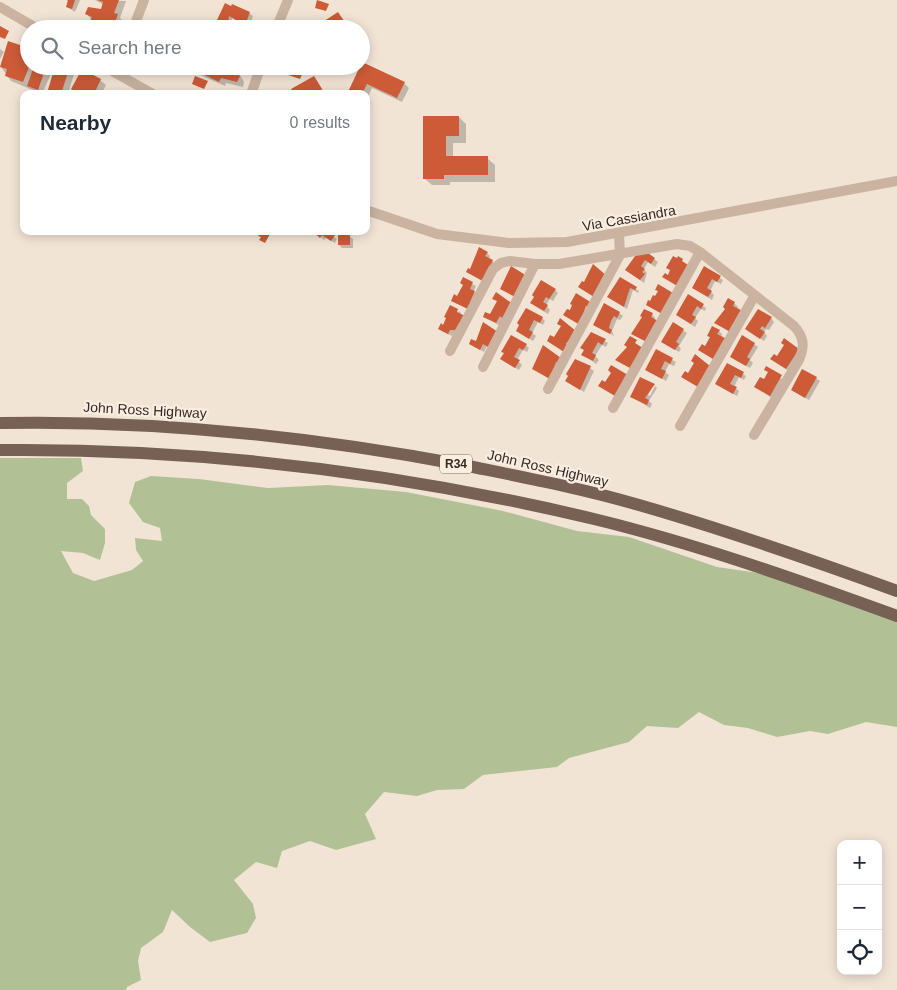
<!DOCTYPE html>
<meta charset="utf-8">
<style>
:root{--surface:#fff;--page:#f2f2f3;--text:#1f2937;--muted:#747a83;--line:#e0e1e3}
body{margin:0;font-family:Helvetica,sans-serif;background:var(--page);color:var(--text)}
.controls{position:absolute;right:15px;bottom:15px;display:grid;overflow:hidden;border-radius:10px;box-shadow:0 2px 12px #0003}
.controls button{width:45px;height:45px;display:grid;place-items:center;padding:0;border:0;border-bottom:1px solid var(--line);background:var(--surface);color:var(--text);font:25px sans-serif}
.list{margin:0;padding:0;list-style:none}
h2{display:flex;justify-content:space-between;align-items:center;height:65px;margin:0;padding:0 20px;font-size:21px}
h2 small{font-size:16px;font-weight:400;color:var(--muted)}
.icon{flex:none;width:28px;height:28px;fill:none;stroke:currentColor;stroke-width:2;stroke-linecap:round;stroke-linejoin:round}
.map{position:relative;flex:none;width:897px;height:990px;overflow:hidden}
.search{position:absolute;background:var(--surface);box-shadow:0 2px 12px #0003;left:20px;top:20px;width:350px;height:55px;display:flex;align-items:center;gap:12px;box-sizing:border-box;padding:0 18px;border-radius:28px;color:var(--muted);font-size:19px}
.panel{position:absolute;background:var(--surface);box-shadow:0 2px 12px #0003;left:20px;top:90px;width:350px;height:145px;border-radius:10px}
.map>svg:first-child{display:block}
</style>
<div class="map">
<svg width="897" height="990" viewBox="0 0 897 990">
<rect width="100%" height="100%" fill="#f2e4d5"/>
<!-- green -->
<path fill="#b2c195" d="M0 458H81L83 471 67 483V499H82L89 506 91 515 105 529V543L100 560 83 553 61 551 73 573 94 581 132 570 143 561 136 550 135 538 162 541 160 528 143 522 129 503 135 482 151 476 199 479 268 488 328 485 406 492 503 511 577 531 629 537 717 567 759 573 832 597 897 622V727L866 722 828 734 810 731 777 737 748 728 724 725 699 712 678 728 647 726 629 742 569 758 557 767 483 775 464 789 437 790 417 796 384 792 365 814 376 839 336 850 310 841 282 851 277 868 256 862 234 880 253 904 256 918 247 933 210 942 190 927 172 910 163 932 141 948 138 961 141 980 127 987 126 990H0Z"/>
<!-- shadow -->
<path fill="#0003" d="M66 0H80L75 12 67 7 69 2Z
M95 0 126 1 120 18 123 21 120 29H101L94 23 87 14 102 11 104 5Z
M225 5 249 13 253 16 249 28 232 18V25L221 22 219 20Z
M338 13 349 27 314 29Z
M0 49 4 52 0 59Z
M363 64 404 83 409 88 402 102 372 88 366 101V94H352L350 91Z
M29 66H70L75 71 68 94 48 92 54 76 51 74 42 94 11 81 1 67Z
M186 66H227L239 70H237L244 82 243 87 226 83 225 86 191 71Z
M236 66H243V70H239Z
M316 66H330L320 72Z
M314 77 325 93 295 94Z
M100 80 106 85 101 94H77Z
M424 117H459L466 124V143H453V158H487L495 165V182H450V185H432L424 178Z
M314 231H333L331 234 337 239 335 243 326 238 324 240Z
M349 236 353 239V248H342L339 245Z
M645 252 658 262 655 267 648 262 644 269 647 273 644 283 626 270Z
M487 253 490 256 489 259 496 264 487 284 467 272Z
M705 268 723 280 721 284 715 281 710 291 714 295 712 300 693 288Z
M620 278 639 291 638 293 633 290 627 309 609 297Z
M463 279 476 286 473 292 478 295 473 312 452 300 458 297 464 286Z
M555 290 558 293 553 301 550 299 546 305 550 310 548 314 535 306Z
M689 296 706 308 705 311 701 309 695 318 698 321 695 327 681 318Z
M494 298 513 305 500 326 485 316H491L498 302Z
M734 303 738 307 732 334 716 323Z
M459 311 461 313 459 333H454L452 336 443 332 439 329 455 318Z
M619 313 623 316 620 320 617 319 612 331 614 336 594 324Z
M652 314 655 318 650 344 632 334Z
M542 318 545 321 543 325 538 322 532 333 536 336 533 341 517 331 521 325 518 323Z
M771 318 774 322 769 330 766 329 764 332 767 336 764 341 747 329Z
M483 323 492 349 487 346 484 352 470 344 476 343Z
M674 324 687 333 679 346 681 349 679 352 666 345Z
M719 331 722 334 717 361 700 350 705 348 711 338 708 335Z
M592 334 608 343 606 347 602 345 595 356 599 360 596 364 583 354 585 351 582 348Z
M754 344 758 347 750 360 753 363 750 368 735 360Z
M526 345 529 348 527 352 523 350 517 360 522 365 519 370 505 362V354Z
M798 350 790 372 772 359 777 358Z
M656 351 676 362 674 366 669 364 665 372 669 375 666 381 647 370Z
M561 359 555 383 533 368Z
M727 364 746 376 744 380 739 377 734 387 739 391 737 396 717 384Z
M590 368 594 371 584 392 567 381Z
M769 372 784 380 773 399 756 387 764 381Z
M816 378 820 381 809 400 792 390Z
M653 384 648 395 650 396 655 386 657 388 649 401 652 404 650 408 632 397Z"/>
<!-- building -->
<path fill="#cd5b38" d="M68 0H75L72 9 66 7Z
M97 0H119L114 13 118 14 114 25 110 23 108 29 97 27 100 20 93 24 90 21 92 17 85 14 88 7 101 9 103 2Z
M317 0 329 4 326 11 315 8Z
M225 3 231 6 232 4 250 12 245 25 229 16 228 25 217 20Z
M338 12 346 24 339 29H312Z
M204 23 214 25V29H203Z
M0 26 9 31 5 39 0 37Z
M8 41 29 48V67L23 82 5 76 7 69 0 67Z
M362 62 405 82 397 98 367 84 362 94 348 92Z
M34 66H70L61 94 47 93 53 73 45 70 38 90 27 86Z
M186 66H232L235 68 233 73 240 76 237 82 221 78 219 82Z
M291 68 303 72 300 79 288 75Z
M82 69 101 79 94 94H77L71 89Z
M195 76 208 81 204 89 192 84Z
M314 76 322 89 315 94H294L291 89Z
M423 116H459V136H446V156H488V175H444V179H423Z
M261 231 270 234 265 243 259 240 261 237 258 236Z
M312 231H328L335 235 331 241 322 235 320 238Z
M338 234 350 235V245H338Z
M479 247 488 252 485 256 493 260 483 281 466 272 468 268 470 269Z
M645 251 655 258 651 264 645 260 641 266 645 269 642 272 645 274 640 280 625 270 638 252Z
M673 256 677 258 678 256 683 259 682 261 691 267 679 287 662 277 665 273 668 275 670 270 666 268Z
M593 264 607 276 594 297 578 287 582 281 584 282Z
M511 266 527 276 517 298 500 289Z
M704 266 721 276 717 282 712 279 707 288 712 291 708 297 692 288Z
M463 277 473 282 470 289 475 291 470 302 473 303 470 310 451 301 454 294 457 296 463 285 460 283Z
M620 277 637 287 635 290 630 288 624 307 607 297Z
M541 280 556 289 549 299 546 297 543 302 548 305 544 311 530 303 534 297 532 295Z
M658 284 673 293 662 314 646 305 648 300 650 301 653 295 655 296 658 291 655 290Z
M496 292 513 304 502 318 500 316 496 323 483 317 485 312 490 314 497 301 492 299Z
M576 293 592 303 589 308 586 306 580 325 563 315 567 309 570 310 572 305 570 304Z
M688 294 704 304 701 309 697 306 692 315 696 317 691 324 676 315Z
M728 298 735 302 733 306 741 310 729 331 714 323 725 309 723 307Z
M604 303 620 312 617 318 614 316 611 321 609 328 612 330 610 334 593 325Z
M450 305 458 309 457 312 465 316 461 324 459 323 455 330H450L448 334 438 329 441 323 443 325 446 318 444 317Z
M526 308 543 317 540 323 534 320 529 330 533 332 529 339 516 331 519 325 517 323Z
M644 309 653 313 651 317 658 321 647 342 631 334 642 317 640 316Z
M758 309 772 317 765 328 762 326 760 329 765 332 760 339 745 329Z
M560 318 576 331 566 344 568 345 564 352 547 341 550 335 554 337 561 326 557 324Z
M483 322 498 332 488 347 483 344 480 350 469 344 471 339 476 341Z
M673 322 684 329 676 342 679 344 675 350 661 342Z
M712 326 720 330 717 334 725 338 713 359 698 350 702 344 705 346 710 337 707 336Z
M591 332 606 339 602 345 598 342 592 353 596 355 593 361 581 355 584 350 580 348Z
M511 335 527 344 523 350 519 348 514 357 520 360 515 368 500 359 504 353 501 352Z
M742 335 755 343 747 357 750 359 746 366 730 357Z
M630 336 637 340 635 343 643 348 630 368 615 360 627 347 624 345Z
M784 338 799 349 786 369 770 359 774 354 777 356 784 345 781 343Z
M543 345 561 358 558 363 556 362 550 379 532 369Z
M656 349 673 358 670 364 665 361 661 369 666 371 662 379 645 370Z
M695 354 710 366 698 387 681 377 685 371 688 373 694 363 691 361Z
M575 359 591 366 580 390 565 381 568 376 566 374Z
M727 363 744 372 741 378 735 375 730 384 737 387 733 394 715 384Z
M611 365 628 375 615 396 598 386 602 380 605 382 611 373 608 370Z
M766 366 782 375 770 396 754 387 760 377 764 379 768 372 764 370Z
M802 369 817 377 805 398 791 390Z
M640 377 655 384 645 398 649 400 647 405 630 397Z"/>
<g fill="none" stroke-linecap="round" stroke-linejoin="round">
<!-- minor -->
<path stroke="#cab3a1" stroke-width="10" d="M0 7 38 29
M133 29 144 0
M276 29 288 0
M103 66 153 94
M251 94 261 66
M366 210 437 234 509 243 567 242 897 181
M450 351 493 269 501 263 510 261 535 264H559L677 244 690 246 700 252 794 326C804 337 805 346 799 360L754 435
M483 367 535 264
M548 389 620 255 619 234
M613 408 700 252
M680 426 755 295"/>
<!-- primary -->
<path stroke="#776054" stroke-width="12" d="M0 423C157 420 309 436 463 465 522 477 581 488 639 505 726 530 812 560 897 591
M0 450C199 448 401 473 594 519 697 544 798 580 897 616"/>
</g>
<g text-anchor="middle" dominant-baseline="central" stroke-width="4.5" stroke-linejoin="round" paint-order="stroke">
<!-- shield labels -->
<rect fill="#faeee1" stroke="#6f645d" stroke-width="1" x="440" y="454.5" width="32" height="19" rx="4"/>
<g font-size="12" font-weight="bold" fill="#342924">
<text x="456" y="464">R34</text>
</g>
<!-- street labels -->
<g font-size="14" fill="#342924" stroke="#faeee1">
<text transform="translate(629 218) rotate(-10)">Via Cassiandra</text>
<text transform="translate(145 410) rotate(3)">John Ross Highway</text>
<text transform="translate(548 468) rotate(13)">John Ross Highway</text>
</g>
</g>
</svg>
<div class="controls">
<button>+</button>
<button>−</button>
<button><svg class="icon" aria-label="locate" viewBox="0 0 24 24"><circle cx="12" cy="12" r="6"/><path d="M12 2v4M12 18v4M2 12h4M18 12h4"/></svg></button>
</div>
<div class="search"><svg class="icon" aria-label="search" viewBox="0 0 24 24"><circle cx="10" cy="10" r="6"/><path d="M15 15l6 6"/></svg>Search here</div>
<section class="panel">
<h2>Nearby<small>0 results</small></h2>
<ul class="list">
</ul>
</section>
</div>
